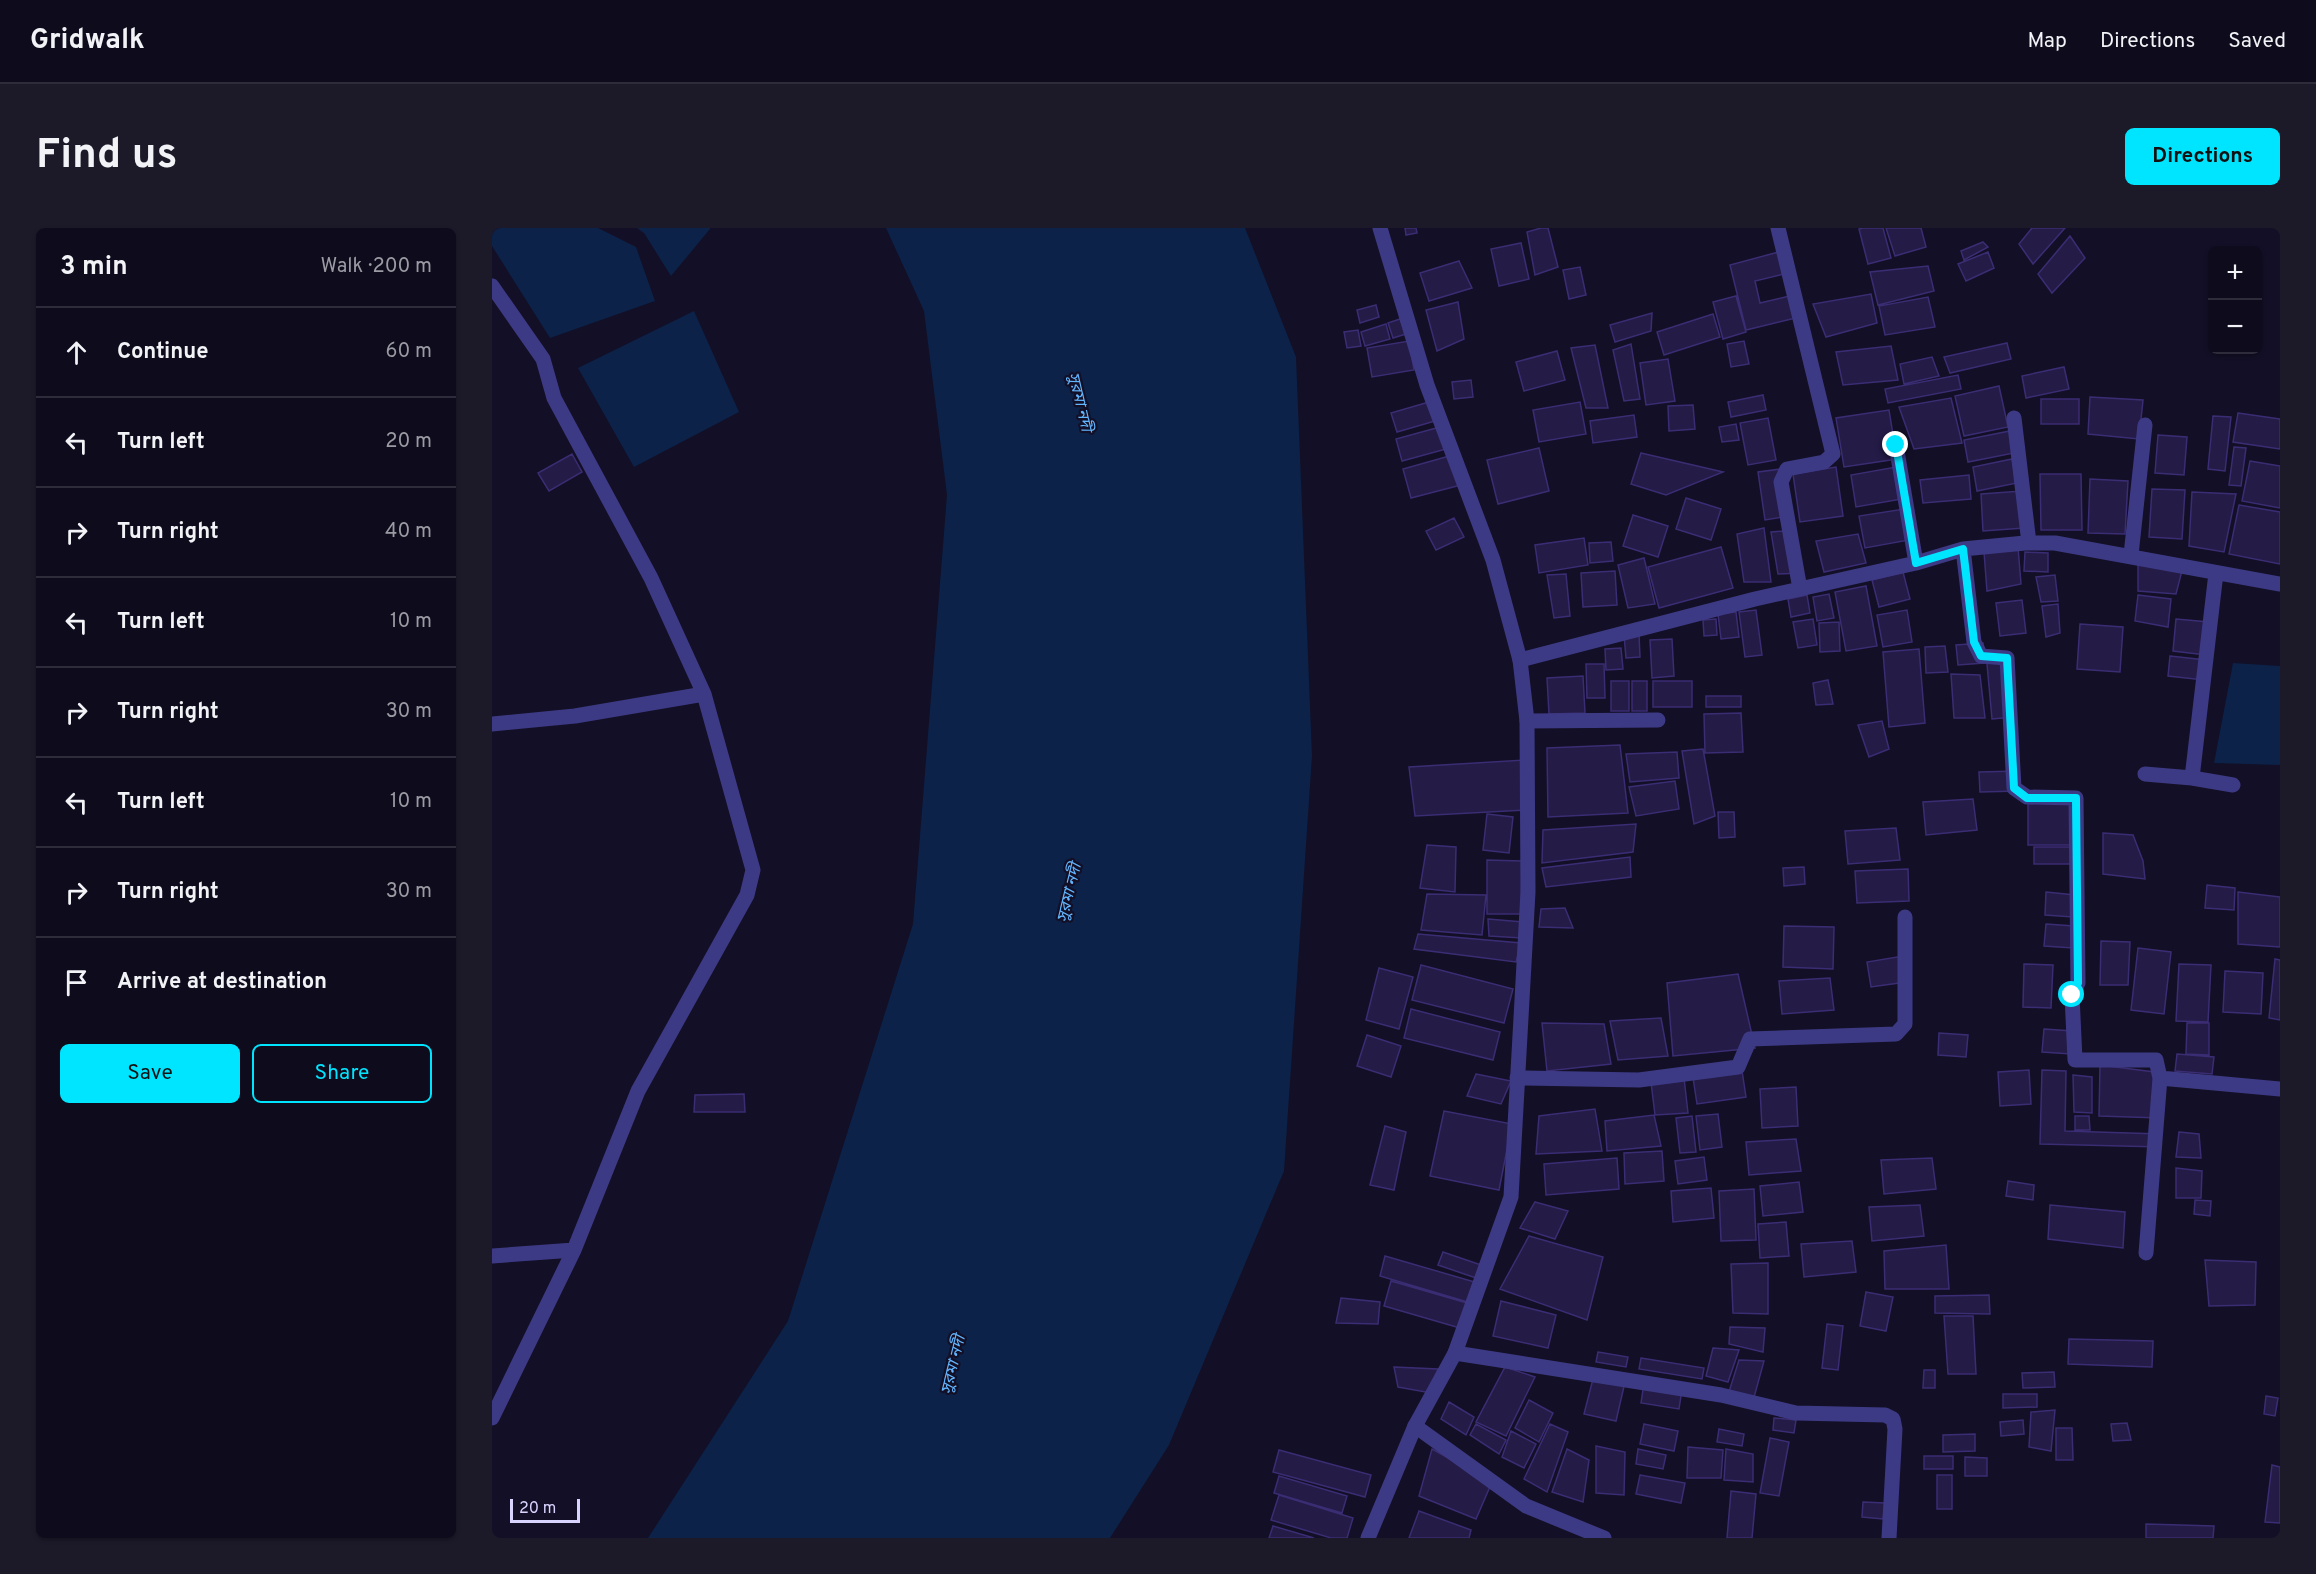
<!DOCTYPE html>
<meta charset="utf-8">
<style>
:root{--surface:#0e0b1c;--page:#1c1929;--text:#f1f3f6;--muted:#9b9ba3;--line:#2e2b3b;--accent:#00e5ff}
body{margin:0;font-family:Overpass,"Noto Sans Bengali",sans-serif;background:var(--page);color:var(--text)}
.controls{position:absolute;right:18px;top:18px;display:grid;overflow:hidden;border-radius:9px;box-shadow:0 2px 4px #0004}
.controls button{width:54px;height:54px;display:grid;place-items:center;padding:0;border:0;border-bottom:2px solid var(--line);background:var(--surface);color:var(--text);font:30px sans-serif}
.scale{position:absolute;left:18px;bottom:15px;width:70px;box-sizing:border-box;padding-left:6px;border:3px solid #d9d4ff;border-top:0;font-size:16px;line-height:21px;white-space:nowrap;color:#d9d4ff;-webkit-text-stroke:4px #130f26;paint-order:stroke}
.stop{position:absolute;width:18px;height:18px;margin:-14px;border:4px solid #00e5ff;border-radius:50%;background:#fff}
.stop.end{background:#00e5ff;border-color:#fff;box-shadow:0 2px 6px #0008}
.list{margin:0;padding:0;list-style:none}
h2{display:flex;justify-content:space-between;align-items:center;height:78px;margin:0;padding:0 24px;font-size:26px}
h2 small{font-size:20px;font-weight:400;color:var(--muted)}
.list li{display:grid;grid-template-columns:39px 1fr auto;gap:18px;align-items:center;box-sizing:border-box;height:90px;padding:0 24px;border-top:2px solid var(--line)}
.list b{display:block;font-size:22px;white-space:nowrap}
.list em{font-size:20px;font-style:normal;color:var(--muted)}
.actions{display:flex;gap:12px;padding:18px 24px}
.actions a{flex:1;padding:14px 0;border:2px solid var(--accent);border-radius:9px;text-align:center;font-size:21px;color:var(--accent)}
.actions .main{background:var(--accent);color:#111}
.icon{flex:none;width:33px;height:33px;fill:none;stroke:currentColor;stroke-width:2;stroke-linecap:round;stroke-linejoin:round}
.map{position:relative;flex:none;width:1788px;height:1310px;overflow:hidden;border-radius:9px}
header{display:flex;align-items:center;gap:36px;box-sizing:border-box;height:84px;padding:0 30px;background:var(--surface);border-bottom:2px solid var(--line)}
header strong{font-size:28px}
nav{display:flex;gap:33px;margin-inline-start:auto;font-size:21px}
.intro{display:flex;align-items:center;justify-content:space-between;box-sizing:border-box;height:144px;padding:0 36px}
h1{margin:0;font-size:42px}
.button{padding:15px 27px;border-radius:9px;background:var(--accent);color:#111;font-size:21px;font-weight:700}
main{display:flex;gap:36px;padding:0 36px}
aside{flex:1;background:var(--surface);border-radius:9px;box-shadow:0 2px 4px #0004}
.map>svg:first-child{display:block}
</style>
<header>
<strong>Gridwalk</strong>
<nav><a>Map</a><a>Directions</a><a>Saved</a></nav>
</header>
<div class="intro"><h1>Find us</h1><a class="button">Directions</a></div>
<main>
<aside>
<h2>3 min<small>Walk · 200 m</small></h2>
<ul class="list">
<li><svg class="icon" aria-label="ahead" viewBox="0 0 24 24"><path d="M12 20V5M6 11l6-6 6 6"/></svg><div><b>Continue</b></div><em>60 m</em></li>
<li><svg class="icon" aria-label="left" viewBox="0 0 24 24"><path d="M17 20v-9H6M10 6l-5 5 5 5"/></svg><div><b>Turn left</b></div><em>20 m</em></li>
<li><svg class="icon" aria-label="right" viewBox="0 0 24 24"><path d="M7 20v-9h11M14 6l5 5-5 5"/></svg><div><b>Turn right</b></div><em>40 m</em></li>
<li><svg class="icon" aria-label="left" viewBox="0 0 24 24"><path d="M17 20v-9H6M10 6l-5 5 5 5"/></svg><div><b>Turn left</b></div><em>10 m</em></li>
<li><svg class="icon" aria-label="right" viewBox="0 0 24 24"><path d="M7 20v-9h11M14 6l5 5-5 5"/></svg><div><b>Turn right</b></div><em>30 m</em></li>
<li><svg class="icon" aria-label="left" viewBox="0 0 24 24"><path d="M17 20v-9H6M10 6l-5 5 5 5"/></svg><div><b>Turn left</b></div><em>10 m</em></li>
<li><svg class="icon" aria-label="right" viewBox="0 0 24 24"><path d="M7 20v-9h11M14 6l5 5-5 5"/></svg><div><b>Turn right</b></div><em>30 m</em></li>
<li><svg class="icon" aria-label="arrive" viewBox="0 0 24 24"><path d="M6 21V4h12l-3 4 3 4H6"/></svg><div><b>Arrive at destination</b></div></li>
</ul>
<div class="actions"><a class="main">Save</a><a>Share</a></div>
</aside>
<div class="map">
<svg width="1788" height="1310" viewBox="0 0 1788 1310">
<rect width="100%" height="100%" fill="#130f26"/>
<!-- water -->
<path fill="#0c2248" d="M0 0H106L144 19 163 73 58 110 0 18Z
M145 0H218V1L179 48 152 5Z
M394 0H753L804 129 820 528 792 943 677 1217 618 1310H156L296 1093 421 696 455 267 432 83Z
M202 83 247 184 142 239 86 140Z
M1741 435 1788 438V537L1722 535Z"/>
<!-- building -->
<path fill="#241b47" stroke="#3b2d73" stroke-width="1.5" d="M913 0H924L925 5 914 7Z
M1049 0H1056L1066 39 1043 47 1035 4Z
M1371 0H1391L1399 30 1376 36 1367 1Z
M1394 0H1429L1434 19 1403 28Z
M1540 0H1573L1541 36 1527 16Z
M1578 8 1593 30 1560 65 1546 46Z
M1491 14 1496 19 1472 32 1469 23Z
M1029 15 1037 51 1007 58 999 21Z
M1294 22 1300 44 1263 53 1268 75 1306 66 1312 88 1254 102 1238 37Z
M1496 24 1502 40 1474 53 1466 36Z
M967 33 980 60 937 73 928 45Z
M1436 38 1442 63 1386 77 1378 44Z
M1088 39 1094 67 1077 71 1071 42Z
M1379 66 1385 95 1334 109 1321 76Z
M1244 68 1254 104 1231 111 1221 74Z
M1436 69 1443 99 1393 107 1387 78Z
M966 74 972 111 945 123 934 82Z
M884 77 887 89 868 95 865 82Z
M1160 85 1159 103 1123 114 1118 97Z
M1221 86 1228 109 1172 127 1165 104Z
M908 91 914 106 901 110 896 95Z
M894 96 898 111 873 118 869 104Z
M866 102 869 118 855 120 852 104Z
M917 113 922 142 880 149 875 120Z
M1252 113 1257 136 1239 139 1235 116Z
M1515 115 1519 131 1458 145 1452 129Z
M1139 116 1148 171 1132 173 1121 122Z
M1103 117 1116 180H1094L1079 120Z
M1399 118 1406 152 1351 157 1344 124Z
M1065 123 1073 152 1032 163 1024 134Z
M1440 129 1447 148 1412 156 1408 136Z
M1176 131 1183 173 1154 177 1148 135Z
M1572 139 1577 161 1534 170 1530 148Z
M1466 147 1469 161 1396 175 1393 161Z
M979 152 981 169 962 171 960 154Z
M1507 158 1516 199 1472 208 1463 168Z
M1271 167 1274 182 1239 189 1236 174Z
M1598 169 1651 172 1647 211 1596 206Z
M1459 170 1470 215 1422 221 1407 179Z
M1549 171H1587V196H1549Z
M937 174 943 193 905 204 899 185Z
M1088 174 1094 206 1047 214 1041 182Z
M1201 177 1203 201 1177 203 1176 178Z
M1397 182 1405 231 1352 239 1344 190Z
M1746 185 1788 191V221L1741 214Z
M1142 187 1145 209 1101 215 1098 193Z
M1721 188 1739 189 1733 243 1716 241Z
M1276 190 1284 232 1256 237 1248 195Z
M1244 196 1247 212 1230 214 1227 199Z
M948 199 954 221 910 233 904 211Z
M1518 203 1522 225 1476 234 1472 212Z
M1666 207 1695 209 1692 247 1663 245Z
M1742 219 1754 220 1749 258 1737 257Z
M1047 220 1057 263 1006 276 995 232Z
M1149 225 1231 244 1174 267 1139 256Z
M80 226 90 244 57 263 46 245Z
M961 227 969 257 919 270 911 241Z
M1520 231 1525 255 1485 263 1481 239Z
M1758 233 1788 238V280L1750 273Z
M1344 239 1351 288 1308 294 1301 246Z
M1404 239 1410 271 1364 279 1359 247Z
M1289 241 1297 288 1273 292 1266 244Z
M1548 246H1589L1590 302H1549Z
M1477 247 1479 271 1431 275 1428 252Z
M1598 251 1636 253 1633 306 1596 305Z
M1660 261 1693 262 1690 311 1657 309Z
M1530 263 1532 300 1491 303 1489 266Z
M1700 264 1744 266 1732 324 1697 318Z
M1194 270 1229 281 1219 312 1184 301Z
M1747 277 1788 284V336L1737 326Z
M1412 281 1417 312 1373 320 1367 288Z
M1141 287 1176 298 1166 329 1131 318Z
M962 290 972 309 944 322 934 303Z
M1272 300 1279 354H1252L1245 306Z
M1303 302 1310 345 1286 346 1279 304Z
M1366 306 1374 335 1332 344 1324 313Z
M1092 310 1096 337 1047 345 1043 317Z
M1119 314 1121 333 1098 335 1097 315Z
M1229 319 1241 360 1167 380 1156 339Z
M1526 319 1529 356 1495 363 1492 324Z
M1533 324 1556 325V344L1532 343Z
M1152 330 1163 376 1136 380 1126 337Z
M1646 330 1692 335 1684 366 1646 363Z
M1123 343 1125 377 1091 379 1089 345Z
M1411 344 1418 371 1387 379 1380 352Z
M1074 346 1078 388 1062 390 1055 347Z
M1563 347 1566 373 1549 374 1544 349Z
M1374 358 1385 418 1354 423 1343 364Z
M1337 366 1342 390 1325 393 1321 369Z
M1315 367 1318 385 1299 389 1296 371Z
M1646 367 1679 371 1676 399 1643 393Z
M1530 372 1534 405 1508 408 1504 375Z
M1566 376 1568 405 1554 409 1550 378Z
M1264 382 1270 427 1253 429 1247 384Z
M1415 382 1420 414 1391 419 1385 387Z
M1244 384 1247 409 1229 411 1226 386Z
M1224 391 1225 407 1212 408 1211 392Z
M1321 391 1325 417 1306 420 1301 394Z
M1684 391 1717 394 1714 427 1681 423Z
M1347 394 1348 423 1328 424 1327 395Z
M1588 396 1631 399 1628 444 1585 441Z
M1147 406 1148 429 1134 430 1132 407Z
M1180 411 1182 448 1160 450 1158 412Z
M1491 415 1492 435 1466 437 1464 417Z
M1453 418 1456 444 1434 445 1433 419Z
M1129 420 1131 441 1114 442 1113 421Z
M1427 421 1433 495 1397 499 1391 424Z
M1515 424 1522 489 1500 491 1494 425Z
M1678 428 1714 432 1712 452 1676 448Z
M1094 436H1112L1113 470H1095Z
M1459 446 1488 447 1493 490H1462Z
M1091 448 1093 485 1057 486 1055 450Z
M1336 452 1341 476 1324 477 1321 455Z
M1119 453H1137V483H1119Z
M1140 453H1155V483H1140Z
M1161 453H1200V479H1161Z
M1214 468H1249V479H1214Z
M1249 485 1251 524 1213 525 1212 486Z
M1390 493 1397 521 1377 529 1366 497Z
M1128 517 1136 585 1056 589 1055 520Z
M1211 521 1223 588 1202 596 1190 523Z
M1185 524 1187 550 1138 554 1134 526Z
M1033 532 1034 582 923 588 917 539Z
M1526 543 1527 563 1488 564 1487 544Z
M1183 553 1187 581 1144 588 1137 559Z
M1481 571 1485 602 1434 607 1431 574Z
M1585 572V617H1536V573Z
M1226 584H1242L1243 609 1227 610Z
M995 586 1021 589 1017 625 991 622Z
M1144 596 1141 624 1050 635 1051 602Z
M1404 600 1408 632 1356 636 1353 603Z
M1611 605 1641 607 1651 633 1653 651 1611 646Z
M935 617 964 619 963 664 928 660Z
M1542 619H1579V636H1542Z
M1138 629 1139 649 1054 659 1050 640Z
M995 632 1030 633 1029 686H995Z
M1312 639 1313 656 1292 658 1291 640Z
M1416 641 1417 673 1365 675 1363 643Z
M1715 657 1743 660 1742 682 1713 680Z
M1554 664 1583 667 1581 689 1553 687Z
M1746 664 1788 669V719L1746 716Z
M935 666 994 667 990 707 929 702Z
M1073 680 1081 700 1047 699 1049 681Z
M996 691 1031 694 1030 710 997 708Z
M1554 696 1582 698 1581 720 1552 718Z
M1292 698 1342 699 1341 741 1291 739Z
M926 706 1029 715 1024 734 922 721Z
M1609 713 1638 714 1636 757H1608Z
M1646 720 1679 724 1672 786 1639 782Z
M1411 728 1414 754 1379 759 1375 734Z
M1783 731 1788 732V792L1777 790Z
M1532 736 1561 737 1559 780 1531 779Z
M1687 736 1719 737 1716 794 1684 793Z
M929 737 1021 761 1012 795 920 772Z
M887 740 921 749 907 801 874 792Z
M1733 743 1771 745 1769 786 1731 784Z
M1246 746 1263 820 1181 828 1175 755Z
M1338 750 1342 782 1290 786 1287 753Z
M919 781 1008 804 1001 832 912 810Z
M1169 790 1176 828 1126 832 1118 793Z
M1050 795 1112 796 1119 836 1055 843Z
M1695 795H1717V827L1694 826Z
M1552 801 1581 803 1579 826 1550 824Z
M1447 805 1476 807 1474 829 1446 827Z
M875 807 909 818 899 849 865 838Z
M1685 826 1722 829 1720 846 1683 843Z
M1249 836 1254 869 1205 876 1200 843Z
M1608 837 1670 845 1668 890 1607 888Z
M1191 841 1196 885 1163 887 1158 846Z
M1537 842 1539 876 1508 878 1506 844Z
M1550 842 1574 843 1573 903 1669 906V919L1548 916Z
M984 846 1019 853 1009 876 975 868Z
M1581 847 1600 849V885L1582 884Z
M1304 859 1306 898 1270 900 1268 861Z
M252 866 253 884H202L203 867Z
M1103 881 1110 923 1044 926 1047 888Z
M952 883 1020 896 1007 962 938 948Z
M1226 886 1230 919 1208 922 1204 888Z
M1162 887 1169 918 1115 923 1113 893Z
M1200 888 1204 924 1188 925 1184 890Z
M1583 888H1597L1598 902H1583Z
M893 898 914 904 902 962 878 957Z
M1687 904 1707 906 1709 930 1684 929Z
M1304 911 1309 943 1257 947 1254 914Z
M1170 923 1172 953 1133 956 1132 925Z
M1212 929 1215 952 1186 956 1183 933Z
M1125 930 1127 961 1054 967 1052 936Z
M1440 930 1444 961 1392 966 1389 932Z
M1684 940 1710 943 1709 970H1684Z
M1516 953 1542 957 1541 972 1514 968Z
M1307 954 1311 984 1271 988 1268 958Z
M1219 960 1222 990 1181 994 1179 963Z
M1262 961 1264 1012 1229 1013 1227 963Z
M1703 972 1719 973 1718 988 1702 986Z
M1043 974 1076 983 1063 1011 1028 1000Z
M1428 977 1432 1008 1380 1013 1377 979Z
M1558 977 1633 984 1631 1020 1556 1011Z
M1294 994 1297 1028 1268 1030 1266 996Z
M1037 1008 1111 1029 1095 1092 1008 1061Z
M1360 1013 1364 1044 1312 1049 1309 1016Z
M1454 1017 1457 1061H1393L1392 1023Z
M951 1024 992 1038 987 1051 946 1037Z
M893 1028 986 1055 979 1075 888 1048Z
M1713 1032 1764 1034 1763 1077 1717 1078Z
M1276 1035V1086L1241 1085 1239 1036Z
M899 1053 975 1075 968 1100 892 1078Z
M1374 1064 1401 1069 1394 1103 1368 1098Z
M1497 1067 1498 1086 1443 1085V1068Z
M849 1070 888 1074 886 1096 844 1095Z
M1009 1073 1064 1087 1056 1120 1001 1108Z
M1452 1088H1481L1484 1146H1456Z
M1335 1096 1351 1098 1346 1142 1330 1140Z
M1238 1099 1273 1100 1271 1124 1237 1116Z
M1577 1111 1661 1113 1660 1139 1576 1136Z
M1221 1120 1247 1122 1236 1154 1214 1148Z
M1106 1124 1136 1129 1134 1139 1104 1134Z
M1149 1130 1212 1140 1210 1151 1147 1141Z
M1247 1132 1272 1133 1261 1173 1235 1170Z
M902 1139 946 1141 939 1165 906 1159Z
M1013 1139 1043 1149 1014 1208 984 1194Z
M1432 1142H1443V1160H1431Z
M1562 1144 1563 1159 1531 1160 1530 1145Z
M1102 1147 1133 1154 1124 1193 1092 1186Z
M1152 1155 1190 1161 1187 1181 1149 1175Z
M1511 1166H1545V1179L1511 1180Z
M1774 1168 1786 1170 1783 1188 1772 1186Z
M1037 1172 1061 1185 1047 1214 1023 1200Z
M957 1174 982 1189 974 1207 949 1191Z
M1563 1182 1559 1223 1537 1219 1539 1184Z
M1282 1190 1304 1192 1302 1205 1281 1202Z
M1531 1192 1532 1206 1509 1208 1508 1194Z
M1635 1195 1639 1212 1621 1213 1619 1196Z
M984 1196 1014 1212 1007 1226 978 1207Z
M1058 1196 1076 1204 1055 1264 1032 1251Z
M1152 1196 1186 1203 1182 1223 1148 1216Z
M1564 1200H1580L1581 1232H1564Z
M1227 1201 1252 1206 1250 1218 1225 1214Z
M1019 1203 1044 1216 1032 1240 1010 1229Z
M1483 1206V1223L1451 1224V1207Z
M1278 1210 1297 1214 1287 1268 1268 1265Z
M1104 1218 1133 1224 1132 1267 1104 1265Z
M1196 1219 1231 1222 1229 1250H1195Z
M940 1221 1000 1254 984 1291 927 1268Z
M1075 1221 1097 1232 1091 1274 1060 1264Z
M1146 1221 1174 1227 1171 1241 1144 1236Z
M1234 1221 1261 1226V1254L1232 1252Z
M787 1222 879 1247 873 1269 781 1244Z
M1432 1228H1461V1241H1432Z
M1473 1229 1495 1230V1248H1473Z
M1780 1237 1788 1239V1295L1773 1294Z
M1148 1247 1193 1255 1189 1275 1144 1266Z
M1445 1247H1460V1281H1445Z
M787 1248 855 1268 850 1285 782 1265Z
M1239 1263 1264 1266 1260 1310H1235Z
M787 1267 861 1290 855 1310H839L779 1292Z
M1371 1274 1393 1275 1391 1291 1370 1289Z
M927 1283 979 1302 977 1310H917Z
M1654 1296 1722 1298 1721 1310H1654Z
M781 1298 822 1310H777Z"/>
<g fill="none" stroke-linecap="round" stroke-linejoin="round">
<!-- minor -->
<path stroke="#3d3a85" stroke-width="15" d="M1286 0 1341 226 1332 234 1295 241 1289 254 1308 361
M0 58 51 131 62 170 159 350 212 466 261 642 255 667 146 863 82 1022 0 1190
M1522 190 1537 315
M1404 217 1424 335
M1471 321 1482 414 1489 428 1515 430 1522 560 1535 569 1584 570 1586 755 1580 767 1583 832H1664L1668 850 1788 861
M1639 327 1653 197
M1724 345 1700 550 1741 557
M1028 432 1263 371 1424 335 1471 321 1533 315H1563L1788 356
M1035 493 1166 492
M0 496 83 488 212 466
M1653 546 1700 550
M1025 850 1147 852 1246 839 1258 811 1404 806 1413 796V689
M1654 1025 1668 850
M0 1028 82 1022
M963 1125 1229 1167 1304 1185 1393 1187 1401 1191 1403 1201 1397 1310
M923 1198 1034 1278 1112 1310"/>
<!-- tertiary -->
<path stroke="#3d3a85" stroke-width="15" d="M876 1310 923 1198 963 1125 1019 969 1036 664 1035 493 1028 432 1001 332 935 157 888 0"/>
</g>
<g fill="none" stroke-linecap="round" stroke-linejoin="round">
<!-- route -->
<path stroke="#00e5ff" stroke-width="8" d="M1404 217 1424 335 1471 321 1482 414 1489 428 1515 430 1522 560 1535 570H1584L1586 755 1580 767"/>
</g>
<g text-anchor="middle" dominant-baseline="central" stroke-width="4.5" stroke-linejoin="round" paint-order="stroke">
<!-- water labels -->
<g font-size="16" font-style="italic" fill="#62b6ff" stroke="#130f26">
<text transform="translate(587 174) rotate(77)">সুরমা নদী</text>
<text transform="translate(578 665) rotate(-76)">সুরমা নদী</text>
<text transform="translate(462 1137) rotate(-76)">সুরমা নদী</text>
</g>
</g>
</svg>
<div class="controls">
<button>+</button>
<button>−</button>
</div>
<div class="scale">20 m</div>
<div class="stop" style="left:1580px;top:767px"></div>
<div class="stop end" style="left:1404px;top:217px"></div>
</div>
</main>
